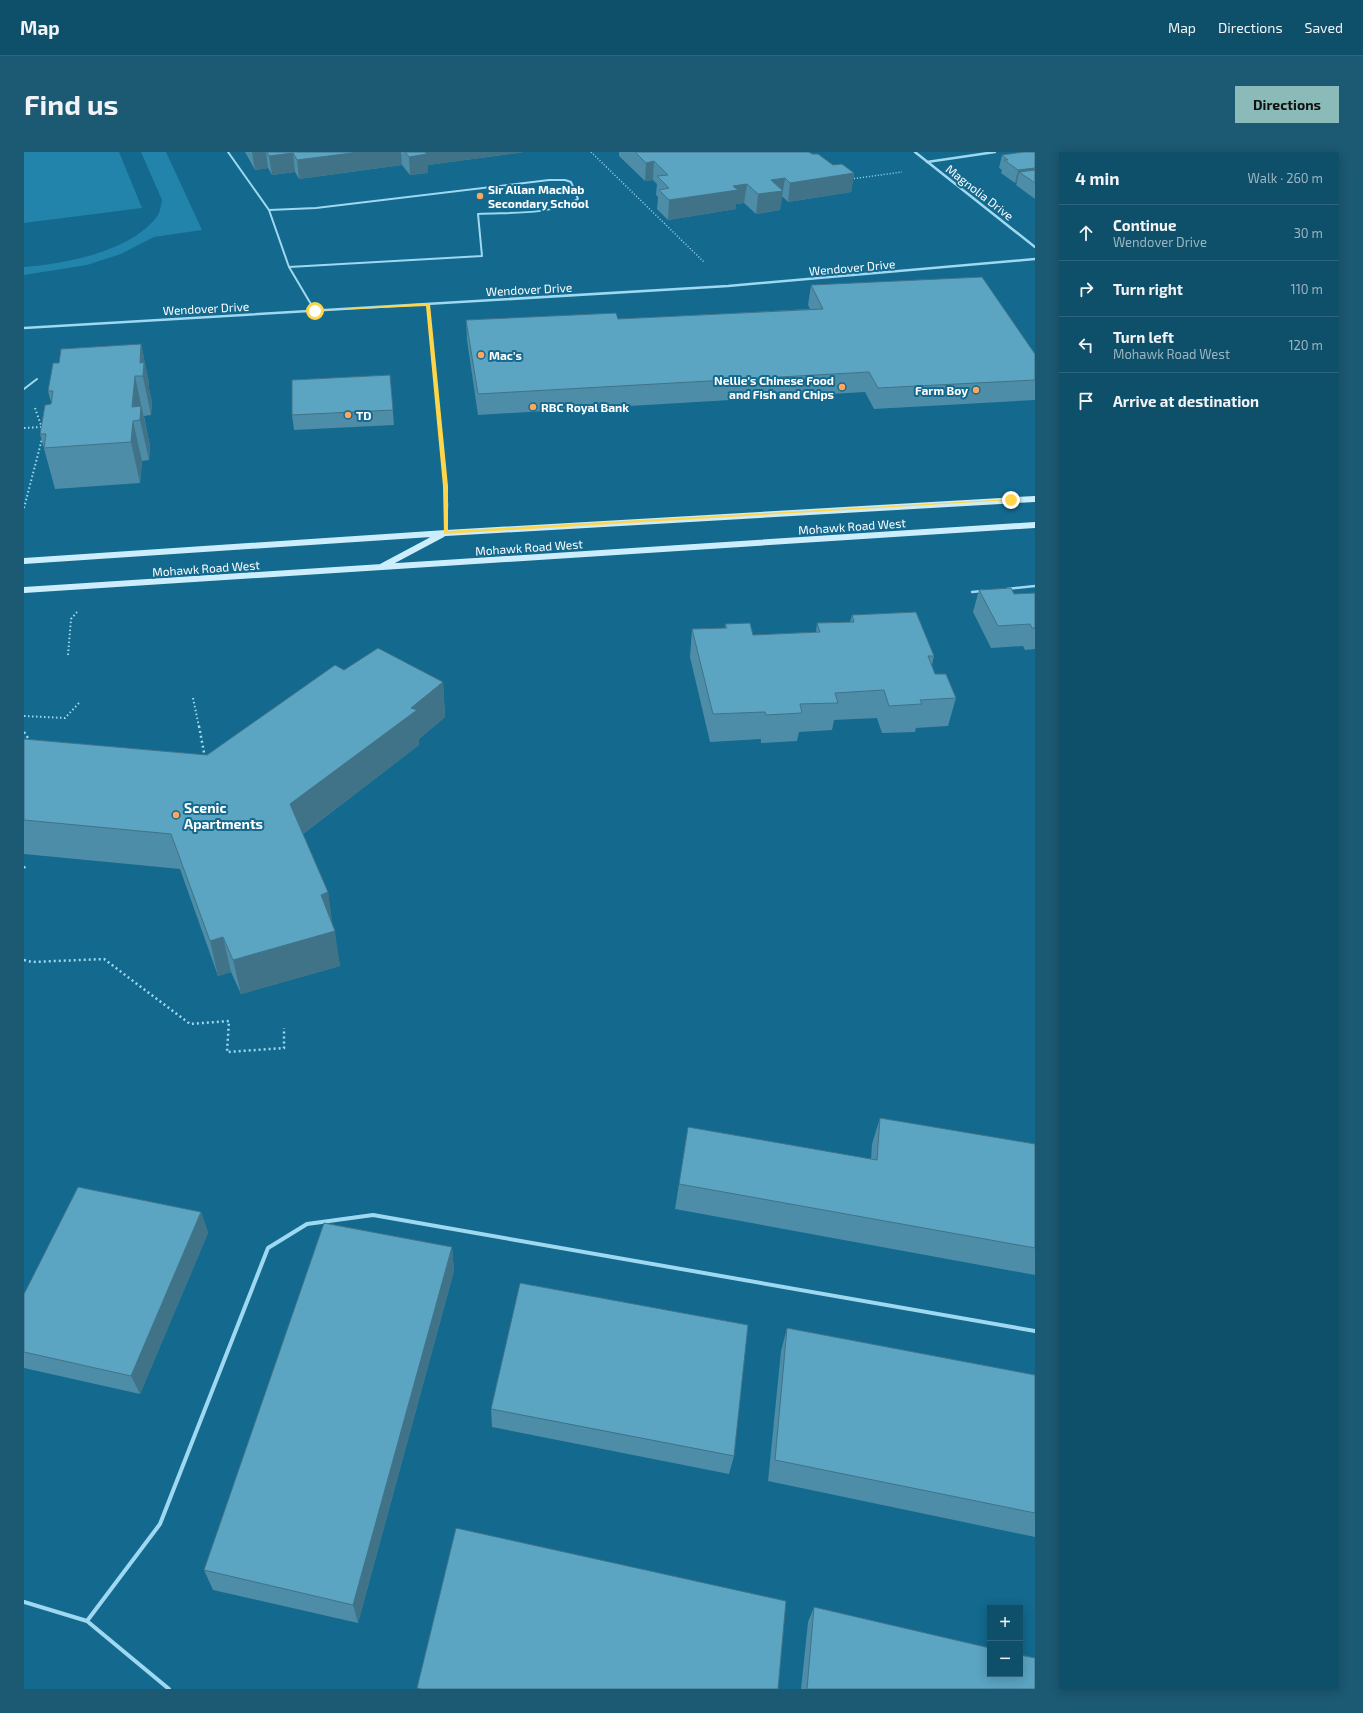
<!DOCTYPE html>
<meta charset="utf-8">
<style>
:root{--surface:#0e4f6a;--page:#1c5972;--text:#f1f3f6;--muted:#9bb5c1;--line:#2e667e;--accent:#8bbbb9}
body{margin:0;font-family:"Exo 2",sans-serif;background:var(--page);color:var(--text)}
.controls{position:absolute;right:12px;bottom:12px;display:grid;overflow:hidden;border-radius:0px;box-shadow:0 2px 10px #0003}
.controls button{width:36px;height:36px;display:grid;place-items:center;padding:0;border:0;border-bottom:1px solid var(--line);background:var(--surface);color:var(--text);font:20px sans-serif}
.stop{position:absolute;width:12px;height:12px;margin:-9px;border:3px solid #ffd54a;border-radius:50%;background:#fff}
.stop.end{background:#ffd54a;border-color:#fff;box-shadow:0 1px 4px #0008}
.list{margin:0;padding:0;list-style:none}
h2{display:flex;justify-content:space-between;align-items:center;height:52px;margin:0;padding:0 16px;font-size:17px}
h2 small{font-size:13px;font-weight:400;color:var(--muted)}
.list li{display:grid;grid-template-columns:26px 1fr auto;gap:12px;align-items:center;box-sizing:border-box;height:56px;padding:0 16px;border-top:1px solid var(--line)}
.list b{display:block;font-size:15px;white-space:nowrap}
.list p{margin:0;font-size:13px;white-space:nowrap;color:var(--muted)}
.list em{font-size:13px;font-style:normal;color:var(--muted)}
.icon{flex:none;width:22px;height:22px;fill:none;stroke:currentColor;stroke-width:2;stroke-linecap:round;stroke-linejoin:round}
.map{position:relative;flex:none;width:1011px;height:1537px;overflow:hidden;border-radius:0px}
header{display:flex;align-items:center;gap:24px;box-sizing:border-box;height:56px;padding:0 20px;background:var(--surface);border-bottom:1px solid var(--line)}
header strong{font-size:19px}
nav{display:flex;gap:22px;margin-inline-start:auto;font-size:14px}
.intro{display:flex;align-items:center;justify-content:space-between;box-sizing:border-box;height:96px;padding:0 24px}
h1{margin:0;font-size:28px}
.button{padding:10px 18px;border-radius:0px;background:var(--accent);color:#111;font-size:14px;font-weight:700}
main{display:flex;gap:24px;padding:0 24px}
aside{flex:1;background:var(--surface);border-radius:0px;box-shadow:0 2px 10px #0003}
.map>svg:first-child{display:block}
</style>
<header>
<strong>Map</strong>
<nav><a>Map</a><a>Directions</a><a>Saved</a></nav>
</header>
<div class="intro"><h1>Find us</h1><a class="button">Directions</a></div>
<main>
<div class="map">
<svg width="1011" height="1537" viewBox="0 0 1011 1537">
<rect width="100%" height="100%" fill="#13698e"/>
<!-- green -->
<path fill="#2283ab" d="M0 0H95L118 56 0 71Z
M117 0H142L178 78 130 85 97 102 63 113 0 123V115C41 112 109 99 134 63 136 59 137 53 138 48Z"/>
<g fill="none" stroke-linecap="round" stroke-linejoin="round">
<!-- path-far2 -->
<path stroke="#9ed9f1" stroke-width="1.5" stroke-dasharray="1 2" stroke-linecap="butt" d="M567 0 681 111
M827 27 878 20"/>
<!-- path-far1 -->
<path stroke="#9ed9f1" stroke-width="2" stroke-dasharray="1.5 2.5" stroke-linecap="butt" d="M11 256 18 276
M0 276 17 275
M0 356 18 287
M44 503 47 467 53 460
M169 546 175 575
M0 564 41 566 55 551"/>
<!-- path -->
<path stroke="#9ed9f1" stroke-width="2.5" stroke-dasharray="2 3" stroke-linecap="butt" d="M175 574 181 606
M0 580 6 589
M0 716 2 713
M0 808 8 810 80 807 166 872 205 869 203 900 260 896V876"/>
<!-- lane-far2 -->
<path stroke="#9ed9f1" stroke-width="2" d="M204 0 245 58 265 115 291 159
M245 58 292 56 525 28H541L547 30 554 47C525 64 486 60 454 62L458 104 265 115
M404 152 413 251
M0 237 13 227"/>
<!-- lane-far1 -->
<path stroke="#9ed9f1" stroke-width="2.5" d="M413 250 423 352 422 381
M983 437 1011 434
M948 440 958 439"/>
<!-- lane -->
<path stroke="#9ed9f1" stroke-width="4" d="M0 1450 63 1469 145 1537
M63 1469 136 1372 244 1096 283 1072 349 1063 1011 1179"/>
<!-- street -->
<path stroke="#9ed9f1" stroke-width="2.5" d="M891 0 1011 95
M903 10 971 0
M0 176 704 134 1011 107"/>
<!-- secondary -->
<path stroke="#ccedfc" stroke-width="6" d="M0 409 422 381 1011 347
M357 415 419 382
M0 438 1011 373"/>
</g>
<!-- wall -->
<path fill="#4e8da7" d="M221 0H500L404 13V21L386 23 378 13 275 27 271 20 248 23 244 16 231 18Z
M595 0H785L788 2 809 13 830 21 827 40 764 50 759 45H758L756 58 732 62 720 51 712 52V57L644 68 633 57 634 45 632 43 633 32 629 28 621 29 595 4Z
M1011 0V47L992 33 993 31H991L977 21 978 18 975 16 978 3Z
M787 133 1011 202V248L850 257 841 240 454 263 443 188 442 168 594 167 786 157 784 153Z
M117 192 125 231V237L128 250 127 263 120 264 126 294 125 308 118 309 116 331 31 337 16 282 27 252V250L24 239Z
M366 223 370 273 270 278 268 263Z
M955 438 990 442 1011 441V497L1001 498 999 494 967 496 949 460Z
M828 463 910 504 908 513 911 522 932 546 924 574 892 576 891 580 858 581 853 566 810 568 808 578 775 580 773 589 737 591V587L686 590 666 505 668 477 701 476V472L729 483 792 480 793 471 826 470Z
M320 518 419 530 421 565 395 587V593L279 682 304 740 308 772 316 814 217 842 207 820 194 824 156 717 0 702V587L183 603Z
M856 966 1011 992V1123L651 1057 655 1032 847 1007 848 992Z
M177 1060 184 1081 116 1242 0 1216V1142Z
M428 1095 430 1119 334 1471 189 1438 180 1418Z
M763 1176 1011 1223V1385L744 1329 757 1199Z
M467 1257 710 1304 705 1322 468 1275Z
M790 1455 1011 1537H777L784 1470Z"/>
<!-- shaded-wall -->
<path fill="#407388" d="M228 0H242L244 16 231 18Z
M336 0H377L378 13 275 27 273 8Z
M398 0H500L404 13V21L386 23 385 5Z
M269 1 271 20 248 23 245 4Z
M630 9 629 28 621 29 622 11Z
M1011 16V28L995 20 993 31H991L994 18Z
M830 21 827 40 764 50 766 31Z
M761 26 756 58 732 62 734 42 747 28Z
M723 32 720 51 712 52V57L644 68 645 48 709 34Z
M117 192 125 231V237L128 250 127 263 116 211Z
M111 224 126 294 125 308 116 268 108 255Z
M109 269 118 309 116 331 107 290Z
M419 530 421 565 395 587V593L272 687 266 652Z
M304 740 309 775 297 743Z
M311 779 316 814 217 842 209 808Z
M199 785 207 820 194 824 186 789Z
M177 1060 184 1081 116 1242 107 1224Z
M428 1095 430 1119 334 1471 329 1453Z"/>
<!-- building -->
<path fill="#5ba4c2" stroke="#407388" d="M243 0H336L273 8 269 1 245 4Z
M381 0H401L403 2 385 5Z
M611 0H785L788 2H794L809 13 818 12 830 21 766 31 761 26 747 28 759 39 734 42 723 32 709 34 714 38 645 48 635 38 645 36 633 24 644 23 630 9 622 11Z
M1000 0H1011V16L994 18 980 8H984L978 3Z
M1011 18V31L995 20Z
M958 125 1011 202V228L854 236 845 220 454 242 442 168 592 161 594 167 799 157 787 133Z
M117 192 116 211 120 210 119 224H111L108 255 117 254 116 268 109 269 107 290 20 296 22 282H16L21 253 27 252 29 239H24L29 211H35L37 197Z
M366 223 369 258 268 263V228Z
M987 436 990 442 1011 441V476H1008L1006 472 974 474 955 438Z
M892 460 910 504H904L911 522H922L932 546 896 548 898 552 865 554 860 538 811 541 814 551 776 552 778 561 742 563 741 560 689 562 668 477 703 476 701 472 726 471 729 483 796 480 793 471 830 470 828 463Z
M354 496 419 530 387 556 393 558 266 652 304 740 297 743 311 779 209 808 199 785 186 789 147 682 0 668V587L183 603 311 513 320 518Z
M856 966 1011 992V1096L655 1032 664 975 853 1008Z
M54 1035 177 1060 107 1224 0 1200V1142Z
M300 1071 428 1095 329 1453 180 1418Z
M496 1131 724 1173 710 1304 467 1257Z
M763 1176 1011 1223V1361L751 1308Z
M432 1376 762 1449 754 1537H397L393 1536Z
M790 1455 966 1496V1522H996V1503L1011 1506V1537H783Z"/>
<!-- route -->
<path fill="#ffd54a" d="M404 151 406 152 424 334V379L987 347 989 348 420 382 419 334 402 154 289 159Z"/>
<!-- markers -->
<g fill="#ffa65d" stroke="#13698e" stroke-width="1.5">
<circle cx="456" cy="44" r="4"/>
<circle cx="457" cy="203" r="4"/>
<circle cx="818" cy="235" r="4"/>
<circle cx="952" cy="238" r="4"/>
<circle cx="509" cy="255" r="4"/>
<circle cx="324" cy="263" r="4"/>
<circle cx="152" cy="663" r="4"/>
</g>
<g text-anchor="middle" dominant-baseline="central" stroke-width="4" stroke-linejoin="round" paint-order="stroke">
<!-- far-poi labels -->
<g font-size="12" font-weight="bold" fill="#fff" stroke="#13698e" text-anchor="start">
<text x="464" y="37">Sir Allan MacNab<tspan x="464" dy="14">Secondary School</tspan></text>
<text x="465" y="203">Mac's</text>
<text x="810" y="228" text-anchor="end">Nellie's Chinese Food<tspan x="810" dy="14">and Fish and Chips</tspan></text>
<text x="944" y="238" text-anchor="end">Farm Boy</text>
<text x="517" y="255">RBC Royal Bank</text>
<text x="332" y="263">TD</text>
</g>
<!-- far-street labels -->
<g font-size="12" fill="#fff" stroke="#13698e">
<text transform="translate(956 40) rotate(38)">Magnolia Drive</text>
<text transform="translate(828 115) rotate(-5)">Wendover Drive</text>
<text transform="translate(505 137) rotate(-3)">Wendover Drive</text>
<text transform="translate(182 156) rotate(-3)">Wendover Drive</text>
<text transform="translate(828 374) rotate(-4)">Mohawk Road West</text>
<text transform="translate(505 395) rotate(-4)">Mohawk Road West</text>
<text transform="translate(182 416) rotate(-4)">Mohawk Road West</text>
</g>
<!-- poi labels -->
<g font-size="14" font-weight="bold" fill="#fff" stroke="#13698e" text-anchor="start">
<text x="160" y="655">Scenic<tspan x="160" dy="16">Apartments</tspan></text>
</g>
</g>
</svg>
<div class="controls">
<button>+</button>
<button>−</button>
</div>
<div class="stop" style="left:291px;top:159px"></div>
<div class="stop end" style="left:987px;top:348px"></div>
</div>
<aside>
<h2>4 min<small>Walk · 260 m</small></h2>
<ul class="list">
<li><svg class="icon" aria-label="ahead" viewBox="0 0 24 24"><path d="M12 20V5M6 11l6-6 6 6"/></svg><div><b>Continue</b><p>Wendover Drive</p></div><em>30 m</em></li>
<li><svg class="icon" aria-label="right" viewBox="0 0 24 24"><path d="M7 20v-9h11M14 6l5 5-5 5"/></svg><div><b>Turn right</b></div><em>110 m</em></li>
<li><svg class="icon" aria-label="left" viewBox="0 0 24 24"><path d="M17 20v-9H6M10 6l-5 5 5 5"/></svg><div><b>Turn left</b><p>Mohawk Road West</p></div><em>120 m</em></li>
<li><svg class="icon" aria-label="arrive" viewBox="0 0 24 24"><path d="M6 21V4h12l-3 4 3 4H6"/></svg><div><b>Arrive at destination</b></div></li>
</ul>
</aside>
</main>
